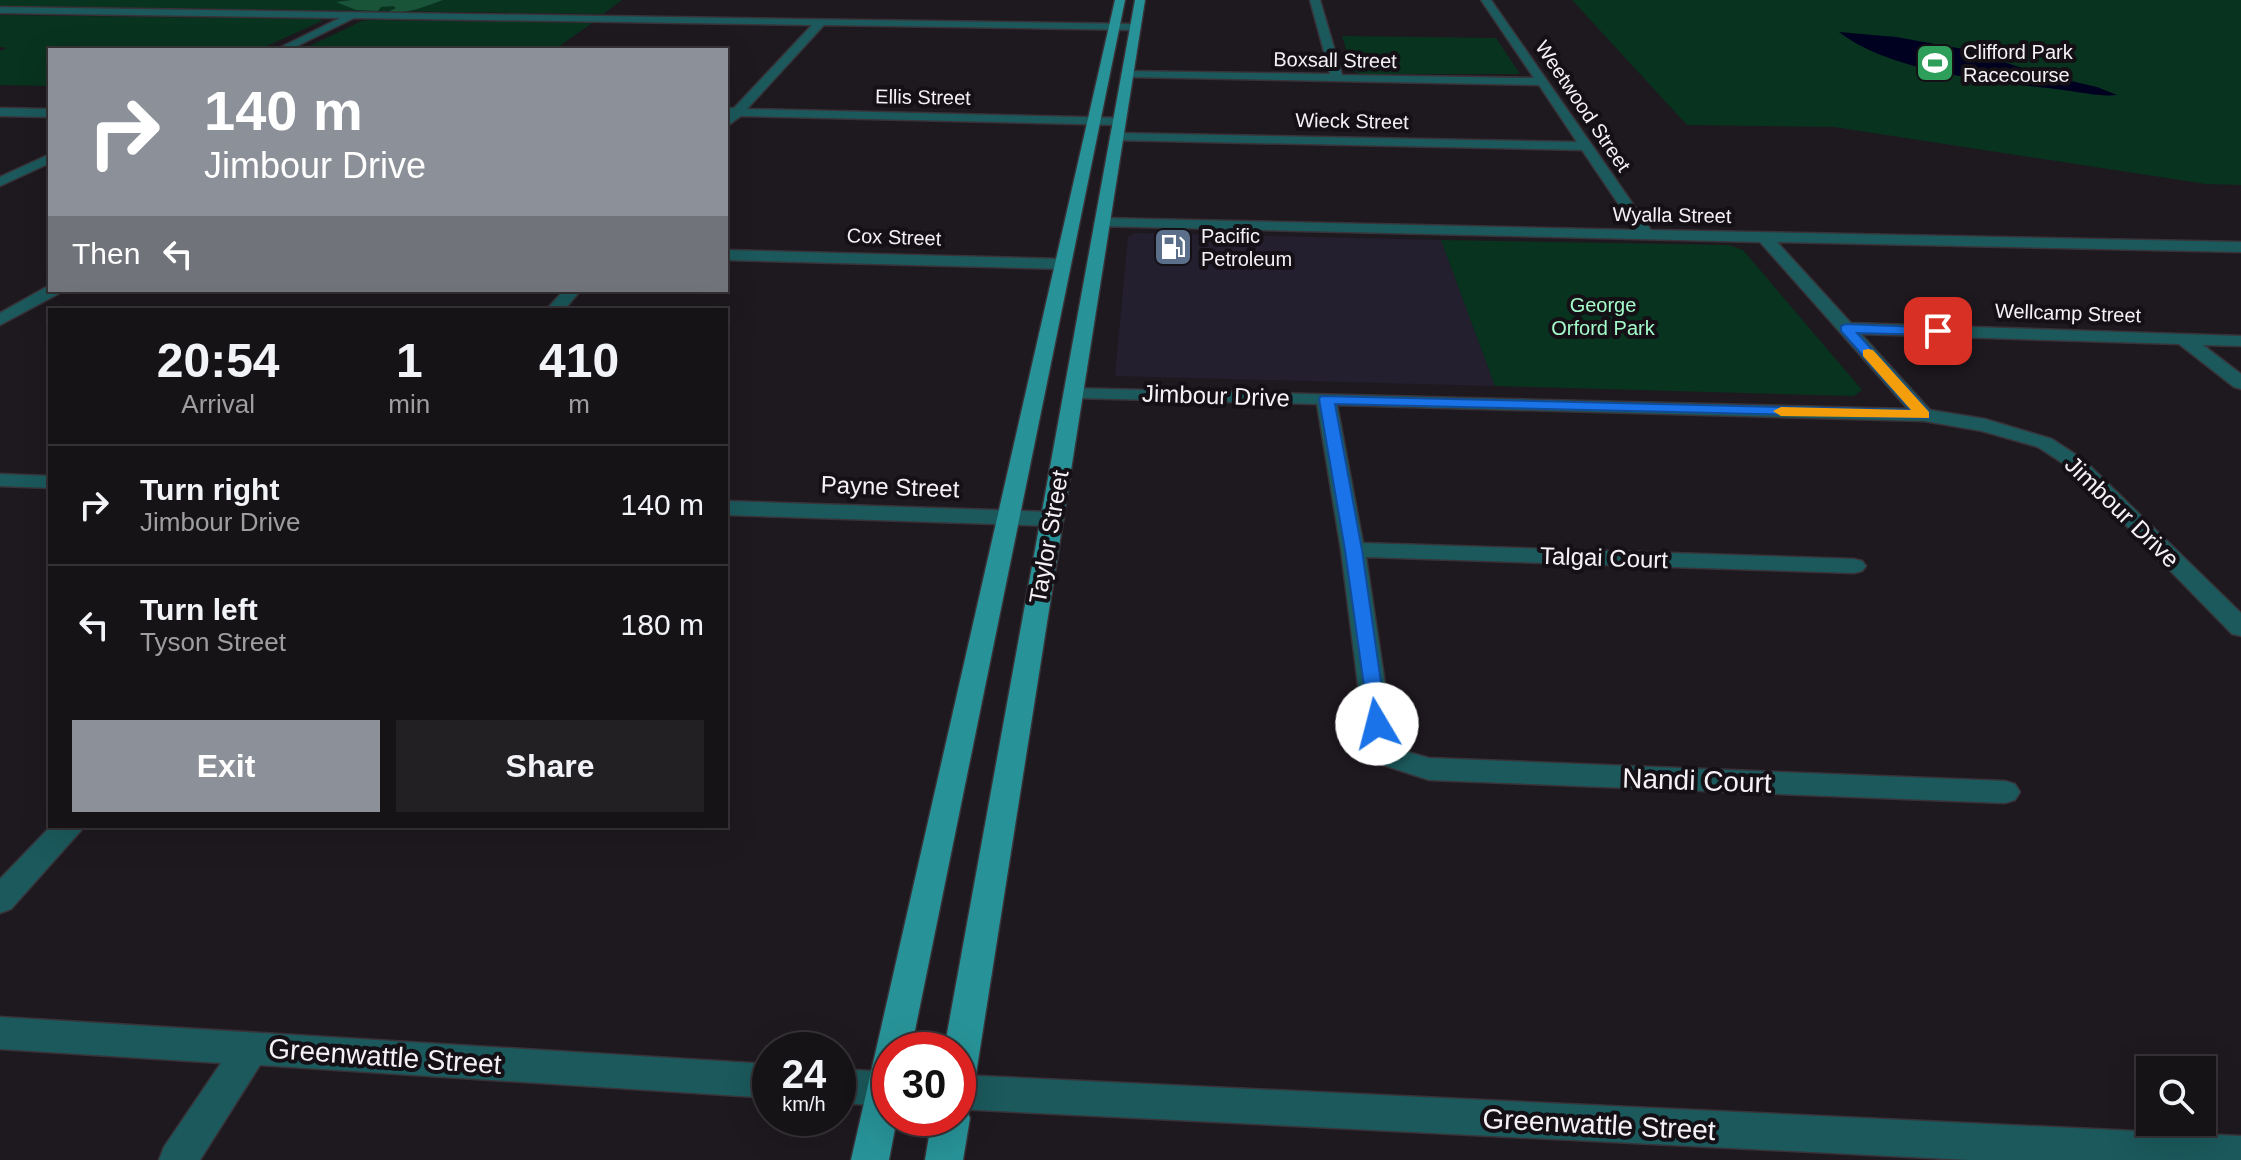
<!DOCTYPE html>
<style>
body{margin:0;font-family:Arial,sans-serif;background:#232024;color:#f1f3f6;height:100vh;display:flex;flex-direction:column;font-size:30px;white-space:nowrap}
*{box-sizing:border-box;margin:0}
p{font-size:26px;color:#9e9ea1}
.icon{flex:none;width:44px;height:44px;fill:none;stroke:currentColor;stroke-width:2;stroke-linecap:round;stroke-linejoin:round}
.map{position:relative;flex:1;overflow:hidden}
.details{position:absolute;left:48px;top:308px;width:680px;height:520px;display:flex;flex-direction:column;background:#161317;border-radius:0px;box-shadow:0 8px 32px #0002,0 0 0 2px #353236}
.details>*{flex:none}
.banner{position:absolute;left:48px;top:48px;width:680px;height:244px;border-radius:0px;box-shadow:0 8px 32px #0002,0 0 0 2px #353236;background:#8c9099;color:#fff;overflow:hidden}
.tools{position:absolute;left:2136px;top:1056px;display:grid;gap:16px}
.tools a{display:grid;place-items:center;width:80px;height:80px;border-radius:0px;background:#161317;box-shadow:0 8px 32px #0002,0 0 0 2px #353236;font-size:40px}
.speed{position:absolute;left:752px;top:1032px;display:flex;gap:16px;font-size:40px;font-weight:700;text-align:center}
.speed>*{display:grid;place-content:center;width:104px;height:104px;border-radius:50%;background:#161317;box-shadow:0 8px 32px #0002,0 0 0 2px #353236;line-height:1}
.speed small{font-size:20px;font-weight:400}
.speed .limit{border:12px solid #d22;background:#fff;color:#111}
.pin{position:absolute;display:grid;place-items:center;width:68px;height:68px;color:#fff;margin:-34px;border-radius:16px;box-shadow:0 4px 12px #0006}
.me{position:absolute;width:88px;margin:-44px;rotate:352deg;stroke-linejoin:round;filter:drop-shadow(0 0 6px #0008)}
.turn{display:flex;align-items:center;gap:28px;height:168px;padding:0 24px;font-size:36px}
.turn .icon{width:104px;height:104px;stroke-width:2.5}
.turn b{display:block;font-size:56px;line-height:68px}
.then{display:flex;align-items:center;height:76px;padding:0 24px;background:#0003;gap:16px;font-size:30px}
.eta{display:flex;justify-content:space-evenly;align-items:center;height:136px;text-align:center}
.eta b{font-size:48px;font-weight:700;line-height:56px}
.primary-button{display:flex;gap:16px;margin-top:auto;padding:16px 24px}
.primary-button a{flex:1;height:92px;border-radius:0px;background:#8c9099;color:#fff;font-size:32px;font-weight:700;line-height:92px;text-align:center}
.primary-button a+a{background:#232024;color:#f1f3f6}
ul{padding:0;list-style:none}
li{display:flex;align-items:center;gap:24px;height:120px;padding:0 24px;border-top:2px solid #353236}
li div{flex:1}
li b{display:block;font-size:30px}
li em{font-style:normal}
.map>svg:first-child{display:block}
.commercial{fill:#231f2f}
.green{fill:#08331f}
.forest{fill:#195438}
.water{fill:#000120}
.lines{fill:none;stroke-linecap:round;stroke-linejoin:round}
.minor-casing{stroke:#383339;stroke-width:3}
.major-casing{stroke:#383339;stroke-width:3}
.minor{fill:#1b595c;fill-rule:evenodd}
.major{fill:#279398;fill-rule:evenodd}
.route{fill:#1a73e8;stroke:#114b97;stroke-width:2}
.slow{fill:#f59e0b}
.labels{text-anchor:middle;stroke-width:8;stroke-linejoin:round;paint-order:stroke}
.far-poi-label{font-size:20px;fill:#f4f1f5;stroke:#141016;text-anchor:start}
.far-street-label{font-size:20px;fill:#f4f1f5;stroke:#141016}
.far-park-label{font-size:20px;fill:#a4faca;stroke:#141016}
.street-label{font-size:24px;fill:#f4f1f5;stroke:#141016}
.near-street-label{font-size:28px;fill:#f4f1f5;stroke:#141016}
</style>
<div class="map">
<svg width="2241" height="1160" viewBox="0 0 2241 1160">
<rect width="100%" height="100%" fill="#1e191f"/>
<polygon class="commercial" points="1136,233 1441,240 1495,386 1115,376 1128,237"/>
<g class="green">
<polygon points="0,0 622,0 603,14 0,6"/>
<polygon points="1572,0 2241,0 2241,185 2206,184 1834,127 1687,125"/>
<polygon points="0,15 320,19 322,21 258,50 50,50 50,86 0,85 0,51 7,48 0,47"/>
<polygon points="372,20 592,23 554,50 301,50 362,21"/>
<polygon points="1342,36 1496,38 1520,74 1361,74 1353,71"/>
<polygon points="1441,240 1729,245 1743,250 1862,390 1854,396 1495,386"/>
</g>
<path class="forest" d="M 351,0 L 443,0 C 424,7 408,14 388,12 L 396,8 L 393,6 L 381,7 L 378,11 L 356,10 L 336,2 Z"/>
<path class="water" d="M 1839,32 L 1896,37 L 1963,49 L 2041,74 L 2097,87 L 2117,95 C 2100,97 2080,92 2063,90 C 1997,82 1891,73 1839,32 Z"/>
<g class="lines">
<defs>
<g id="minor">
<polygon points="1310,0 1320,0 1342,75 1534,78 1481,0 1491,0 1651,230 2241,242 2241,252 1777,242 1851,323 2241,336 2241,346 2203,345 2241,374 2241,389 2234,387 2179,344 1861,334 1930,410 1985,419 2052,439 2084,460 2241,613 2241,636 2232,634 2070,468 2038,447 1982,431 1924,421 1337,405 1363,543 1854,559 1862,561 1866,566 1862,571 1854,573 1366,557 1391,724 1401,750 1429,758 2005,781 2015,784 2020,792 2015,800 2005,803 1429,780 1380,764 1363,724 1341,550 1317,404 1074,398 1064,392 1067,388 1908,409 1760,242 1097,226 1094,223 1102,218 1636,230 1582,150 1112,140 1110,137 1117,133 1577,142 1539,85 1127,77 1121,74 1127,71 1330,74"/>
<polygon points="0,7 1135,24 1140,27 1135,30 824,25 747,109 1123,118 1125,121 1119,125 741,116 730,124 726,123 726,108 734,108 812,25 354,18 289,50 275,50 340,18 0,13"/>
<polygon points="0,108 50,109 50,117 0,116"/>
<polygon points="50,154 50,163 0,186 0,177"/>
<polygon points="726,250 1061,259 1069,264 1061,269 726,260"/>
<polygon points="50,285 50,290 60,290 58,294 0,325 0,313"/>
<polygon points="564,290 581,290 564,310 546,310"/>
<polygon points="0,474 50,476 50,488 0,486"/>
<polygon points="726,501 1053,512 1064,519 1053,526 726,515"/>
<polygon points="51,826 85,826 11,909 0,913 0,879"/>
<polygon points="0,1017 770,1064 770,1098 260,1065 200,1160 159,1160 164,1147 221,1063 0,1049"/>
<polygon points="838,1069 890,1072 890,1106 838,1103"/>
<polygon points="958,1075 2241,1136 2241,1160 1969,1160 958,1109"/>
</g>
<g id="major">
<polygon points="1115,0 1125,0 911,1050 890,1050 890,1118 897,1118 889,1160 851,1160"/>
<polygon points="1135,0 1145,0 976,1074 971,1086 958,1091 958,1050 944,1050"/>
<polygon points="958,1103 964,1105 970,1118 963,1160 925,1160 932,1118 958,1118"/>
</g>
</defs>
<use href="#minor" class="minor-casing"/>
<use href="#major" class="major-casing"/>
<use href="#minor" class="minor"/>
<use href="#major" class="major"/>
</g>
<polygon class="route" points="1846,324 1943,328 1945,331 1938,335 1857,333 1929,412 1929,418 1335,404 1362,550 1387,724 1384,729 1370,729 1345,550 1319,399 1321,396 1911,410 1841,331 1841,326"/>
<polygon class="slow" points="1868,349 1873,350 1929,412 1929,418 1781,416 1773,411 1781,407 1911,410 1863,356 1863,350"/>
<defs>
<symbol id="stadium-square" viewBox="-11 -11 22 22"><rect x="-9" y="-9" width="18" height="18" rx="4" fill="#2e9e5b" stroke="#141016"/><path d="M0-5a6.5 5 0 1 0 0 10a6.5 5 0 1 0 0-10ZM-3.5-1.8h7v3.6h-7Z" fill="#fff"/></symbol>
<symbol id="fuel-square" viewBox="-11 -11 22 22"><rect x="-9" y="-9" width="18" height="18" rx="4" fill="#5c6f8a" stroke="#141016"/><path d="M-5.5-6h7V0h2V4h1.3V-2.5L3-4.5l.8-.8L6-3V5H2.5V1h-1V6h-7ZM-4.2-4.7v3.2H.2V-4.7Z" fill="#fff"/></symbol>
</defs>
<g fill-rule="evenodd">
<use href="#stadium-square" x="1913" y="41" width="44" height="44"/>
<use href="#fuel-square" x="1151" y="225" width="44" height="44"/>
</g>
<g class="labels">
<g class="far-poi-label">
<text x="1963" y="59">Clifford Park<tspan x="1963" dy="23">Racecourse</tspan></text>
<text x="1201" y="243">Pacific<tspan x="1201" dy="23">Petroleum</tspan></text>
</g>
<g class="far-street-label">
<text transform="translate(1335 60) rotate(1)" y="7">Boxsall Street</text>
<text transform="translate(923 97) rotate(1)" y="7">Ellis Street</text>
<text transform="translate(1583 106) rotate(56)" y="7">Weetwood Street</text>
<text transform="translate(1352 121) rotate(1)" y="7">Wieck Street</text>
<text transform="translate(1672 215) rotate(1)" y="7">Wyalla Street</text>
<text transform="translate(894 237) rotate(2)" y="7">Cox Street</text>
<text transform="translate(2068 313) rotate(2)" y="7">Wellcamp Street</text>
</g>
<g class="far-park-label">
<text x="1603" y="312">George<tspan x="1603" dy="23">Orford Park</tspan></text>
</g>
<g class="street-label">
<text transform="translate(1216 396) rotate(2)" y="8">Jimbour Drive</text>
<text transform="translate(890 487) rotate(2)" y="8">Payne Street</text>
<text transform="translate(2122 512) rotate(44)" y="8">Jimbour Drive</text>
<text transform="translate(1049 537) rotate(-80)" y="8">Taylor Street</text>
<text transform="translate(1604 558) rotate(2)" y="8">Talgai Court</text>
</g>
<g class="near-street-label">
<text transform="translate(1697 780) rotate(2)" y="10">Nandi Court</text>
<text transform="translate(385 1056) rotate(4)" y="10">Greenwattle Street</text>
<text transform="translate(1599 1124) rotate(3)" y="10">Greenwattle Street</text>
</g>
</g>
</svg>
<div class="tools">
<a><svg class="icon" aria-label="search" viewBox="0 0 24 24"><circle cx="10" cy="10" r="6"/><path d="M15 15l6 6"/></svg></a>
</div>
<div class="speed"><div>24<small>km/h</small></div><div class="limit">30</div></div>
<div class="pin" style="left:1938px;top:331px;background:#d93025"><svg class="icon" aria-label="arrive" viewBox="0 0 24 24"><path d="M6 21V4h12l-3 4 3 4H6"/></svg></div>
<svg class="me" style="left:1377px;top:724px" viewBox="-20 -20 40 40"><circle r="19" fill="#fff"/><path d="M0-13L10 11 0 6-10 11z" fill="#1a73e8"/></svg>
<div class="banner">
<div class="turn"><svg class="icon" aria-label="right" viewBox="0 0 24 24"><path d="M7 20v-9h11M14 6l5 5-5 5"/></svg><div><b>140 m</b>Jimbour Drive</div></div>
<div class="then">Then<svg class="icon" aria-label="left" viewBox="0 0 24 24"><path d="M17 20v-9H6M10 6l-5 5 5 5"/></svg></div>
</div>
<section class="details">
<div class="eta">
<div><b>20:54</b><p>Arrival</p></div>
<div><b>1</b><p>min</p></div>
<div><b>410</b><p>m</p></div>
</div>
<ul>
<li><svg class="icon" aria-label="right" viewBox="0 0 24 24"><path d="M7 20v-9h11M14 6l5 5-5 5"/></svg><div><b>Turn right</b><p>Jimbour Drive</p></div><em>140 m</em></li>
<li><svg class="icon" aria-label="left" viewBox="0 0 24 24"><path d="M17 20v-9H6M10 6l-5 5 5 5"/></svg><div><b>Turn left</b><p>Tyson Street</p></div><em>180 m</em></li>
</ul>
<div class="primary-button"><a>Exit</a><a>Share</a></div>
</section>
</div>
